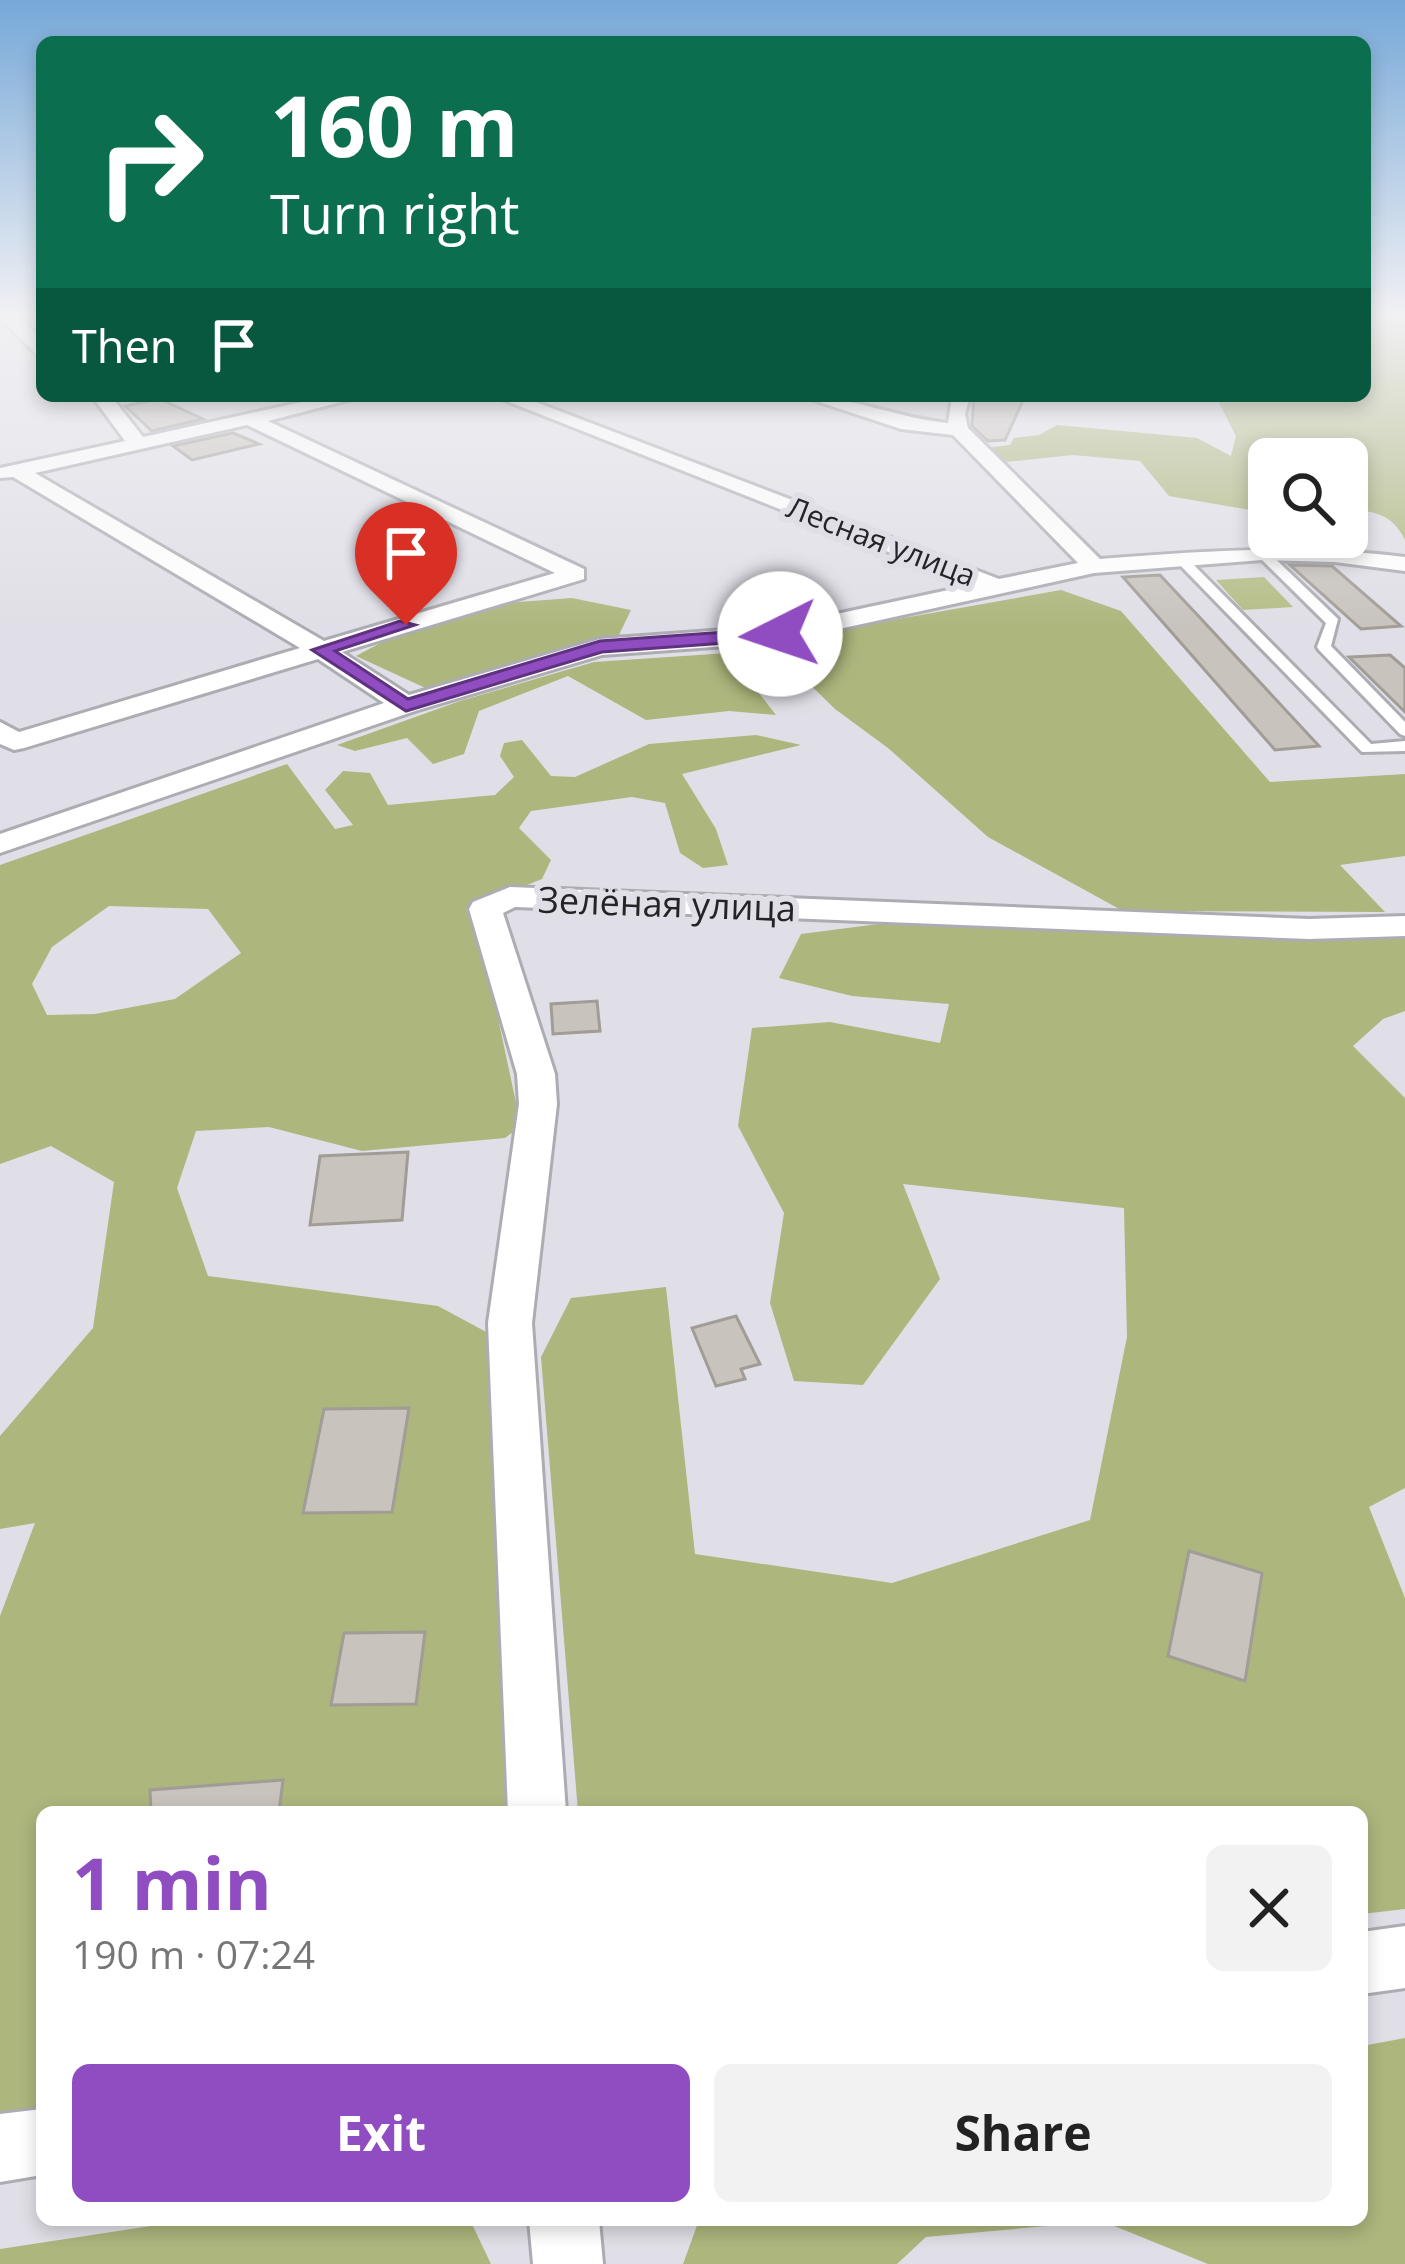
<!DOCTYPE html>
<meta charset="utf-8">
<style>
body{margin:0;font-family:"Open Sans",sans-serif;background:#f2f2f2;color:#222;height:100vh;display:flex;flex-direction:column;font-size:45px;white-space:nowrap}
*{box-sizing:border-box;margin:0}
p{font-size:39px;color:#767676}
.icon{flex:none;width:66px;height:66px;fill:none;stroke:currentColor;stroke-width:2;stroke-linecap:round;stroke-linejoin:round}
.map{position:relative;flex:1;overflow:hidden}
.drawer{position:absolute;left:36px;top:1806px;width:1332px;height:420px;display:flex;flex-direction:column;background:#fff;border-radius:18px;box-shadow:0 6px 18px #0003}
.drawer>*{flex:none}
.top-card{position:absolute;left:36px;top:36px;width:1335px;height:366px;border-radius:18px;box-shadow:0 6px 18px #0003;background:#0b6e4f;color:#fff;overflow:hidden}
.fabs{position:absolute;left:1248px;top:438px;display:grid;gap:24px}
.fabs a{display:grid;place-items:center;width:120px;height:120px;border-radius:18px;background:#fff;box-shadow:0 6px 18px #0003;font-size:60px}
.pin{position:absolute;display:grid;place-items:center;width:102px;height:102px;color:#fff;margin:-123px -51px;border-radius:50% 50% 50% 0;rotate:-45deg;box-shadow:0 0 12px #0007}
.pin .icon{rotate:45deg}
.me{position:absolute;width:132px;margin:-66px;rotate:266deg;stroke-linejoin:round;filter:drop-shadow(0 0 9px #0008)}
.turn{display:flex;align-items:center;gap:42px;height:252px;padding:0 36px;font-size:54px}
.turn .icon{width:156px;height:156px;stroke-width:2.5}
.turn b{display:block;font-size:84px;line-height:102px}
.then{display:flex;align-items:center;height:114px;padding:0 36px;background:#0003;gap:24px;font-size:45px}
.round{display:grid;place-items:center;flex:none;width:126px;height:126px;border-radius:18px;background:#f2f2f2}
.headline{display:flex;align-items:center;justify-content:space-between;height:204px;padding:0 36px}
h1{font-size:72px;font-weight:700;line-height:90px;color:#904dc2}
.button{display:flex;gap:24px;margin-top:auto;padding:24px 36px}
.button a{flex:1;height:138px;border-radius:18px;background:#904dc2;color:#fff;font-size:48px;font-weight:700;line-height:138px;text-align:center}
.button a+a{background:#f2f2f2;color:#222}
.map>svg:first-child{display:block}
.green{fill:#b4bd85}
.forest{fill:#adb67d;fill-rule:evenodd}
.building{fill:#c8c3bd;stroke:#a19c96;stroke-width:3}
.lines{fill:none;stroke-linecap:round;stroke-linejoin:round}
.lane-casing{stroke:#acacb3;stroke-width:6}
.street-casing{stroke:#acacb3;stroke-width:6}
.lane{fill:#fff;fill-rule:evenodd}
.street{fill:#fff;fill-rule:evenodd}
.route{fill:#904dc2;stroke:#5e327e;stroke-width:3}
.labels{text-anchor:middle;stroke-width:12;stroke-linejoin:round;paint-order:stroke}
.far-street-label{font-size:30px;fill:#242427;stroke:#e0dfe7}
.street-label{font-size:36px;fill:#242427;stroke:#e0dfe7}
</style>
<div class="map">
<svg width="1405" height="2264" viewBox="0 0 1405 2264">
<rect width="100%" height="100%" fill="#e0dfe7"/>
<polygon class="green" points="1264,577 1293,607 1243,610 1216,580"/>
<g class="forest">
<path d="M 1365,312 L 1405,312 L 1405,540 C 1393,515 1375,510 1347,510 L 1347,459 L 1269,459 L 1269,511 L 1256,511 L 1169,496 L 1140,461 L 1073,455 L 996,463 L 985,448 L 1010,445 L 1014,438 L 1039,435 L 1057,425 L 1197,438 L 1231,456 L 1236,436 L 1218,401 L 1196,396 L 1365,396 Z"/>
<polygon points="1061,590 1121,611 1270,782 1405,774 1405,856 1340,865 1385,912 1123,911 988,837 888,748 835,709 780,655 802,636"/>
<polygon points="572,598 631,610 618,637 567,647 432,691 356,656 386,640 489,604"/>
<polygon points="728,653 776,715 729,711 646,720 568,676 479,711 464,754 433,764 407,738 355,751 337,745 460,701 594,662"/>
<path d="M 756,735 L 801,745 L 682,774 L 716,829 L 728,865 L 703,868 L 680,853 L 665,803 L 632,797 L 531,811 L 519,828 L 551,860 L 542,879 L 474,906 L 521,1126 L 505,1138 L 362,1151 L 269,1127 L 196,1131 L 177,1188 L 208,1276 L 438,1306 L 490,1334 L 512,1812 L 42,1812 L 42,2112 L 0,2117 L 0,1616 L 35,1523 L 0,1529 L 0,1436 L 93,1328 L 114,1182 L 51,1146 L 0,1164 L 0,865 L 287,764 L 335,829 L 353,825 L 325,790 L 343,771 L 370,773 L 388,805 L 495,795 L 514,777 L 500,756 L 504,743 L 522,740 L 551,776 L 575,777 L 649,744 ZM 109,906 L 208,909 L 241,953 L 175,999 L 95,1014 L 47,1015 L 32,984 L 52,947 Z"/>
<polygon points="894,922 1405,934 1405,1011 1383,1019 1353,1046 1405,1098 1405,1488 1369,1507 1405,1598 1405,1909 1362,1914 1362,1812 578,1812 541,1357 571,1298 666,1287 695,1554 892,1583 1090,1520 1127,1337 1124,1208 903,1184 940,1279 863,1385 794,1381 770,1303 784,1213 738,1126 752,1028 830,1022 940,1043 949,1004 852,996 779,978 801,934"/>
<polygon points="1405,2038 1405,2264 1208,2264 1102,2221 926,2237 897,2264 683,2264 699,2220 1362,2220 1362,2046"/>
<polygon points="190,2220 470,2220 491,2264 0,2264 0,2249"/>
</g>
<g class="building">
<polygon points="974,396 1025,396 1005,440 988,441 972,426"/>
<polygon points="160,399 203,419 152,431 125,406"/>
<polygon points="233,433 259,444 192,460 173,446"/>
<polygon points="1290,565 1332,566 1401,626 1361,629"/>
<polygon points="1160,575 1204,622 1319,746 1275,750 1123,577"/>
<polygon points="1390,655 1405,668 1405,712 1349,657"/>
<polygon points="597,1001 600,1031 553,1034 551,1004"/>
<polygon points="408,1152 402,1220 310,1225 320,1156"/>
<polygon points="736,1316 760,1364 741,1369 745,1379 716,1386 692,1328"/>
<polygon points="409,1408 392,1512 303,1513 324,1409"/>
<polygon points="1189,1551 1262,1573 1245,1681 1168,1656"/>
<polygon points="425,1632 416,1704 331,1705 344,1633"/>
<polygon points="283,1780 279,1812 151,1812 150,1790"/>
</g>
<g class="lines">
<defs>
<g id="lane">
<polygon points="1258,550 1266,550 1338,619 1331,646 1405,722 1405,736 1400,734 1319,650 1317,647 1326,623 1258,556"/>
<polygon points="1176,555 1184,555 1371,744 1405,741 1405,751 1362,752 1176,561"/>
</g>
<g id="street">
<path d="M 0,312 C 26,312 42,337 42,360 L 0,318 Z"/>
<path d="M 92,396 L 111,396 L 143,437 L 329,396 L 364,396 L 268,421 L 584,569 L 584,579 L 342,652 L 409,695 L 600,639 L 780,626 L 972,585 L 494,396 L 520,396 L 999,579 L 1078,563 L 953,435 L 901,429 L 801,396 C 851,396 897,418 948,423 L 952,396 L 970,396 L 965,414 L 968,428 L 1100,559 C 1203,551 1302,544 1405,557 L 1405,571 L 1335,562 L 1262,560 L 1094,573 L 780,642 L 602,655 L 415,711 L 0,853 L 0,834 L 384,703 L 318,659 L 24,748 L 14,750 L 0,744 L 0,722 L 19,732 L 300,648 L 13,477 L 0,478 L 0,468 L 125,441 ZM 247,425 L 555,573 L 324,641 L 35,473 Z"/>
<polygon points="510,887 1309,919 1405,916 1405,936 1309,939 515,907 503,913 555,1074 557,1104 532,1323 566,1812 508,1812 488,1323 519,1104 517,1074 469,909 473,902"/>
<polygon points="1405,1926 1405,1988 1362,1994 1362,1932"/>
<polygon points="42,2109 42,2175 0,2182 0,2114"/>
<polygon points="529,2220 599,2220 603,2264 533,2264"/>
</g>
</defs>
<use href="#lane" class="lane-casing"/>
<use href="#street" class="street-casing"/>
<use href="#lane" class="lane"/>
<use href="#street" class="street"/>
</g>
<linearGradient id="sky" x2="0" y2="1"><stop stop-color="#76a8d8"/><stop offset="0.5" stop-color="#f1f1f4"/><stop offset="1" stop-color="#f1f1f4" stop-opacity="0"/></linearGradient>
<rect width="1405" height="629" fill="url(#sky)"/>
<polygon class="route" points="400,621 415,625 335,651 408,699 600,641 780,628 789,634 780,639 602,652 406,711 312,650"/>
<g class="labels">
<g class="far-street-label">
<text transform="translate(881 542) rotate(21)" y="10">Лесная улица</text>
</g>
<g class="street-label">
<text transform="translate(667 904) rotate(2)" y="13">Зелёная улица</text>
</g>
</g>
</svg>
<div class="fabs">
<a><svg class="icon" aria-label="search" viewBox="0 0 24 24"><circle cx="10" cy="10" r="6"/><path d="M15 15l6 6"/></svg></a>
</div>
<div class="pin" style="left:406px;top:625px;background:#d93025"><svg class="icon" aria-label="arrive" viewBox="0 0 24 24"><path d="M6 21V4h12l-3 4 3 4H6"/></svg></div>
<svg class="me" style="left:780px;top:634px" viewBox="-20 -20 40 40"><circle r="19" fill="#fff"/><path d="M0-13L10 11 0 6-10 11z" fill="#904dc2"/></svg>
<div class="top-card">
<div class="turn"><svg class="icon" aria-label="right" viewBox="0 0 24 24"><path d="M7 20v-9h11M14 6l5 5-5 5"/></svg><div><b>160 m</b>Turn right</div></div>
<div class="then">Then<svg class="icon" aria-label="arrive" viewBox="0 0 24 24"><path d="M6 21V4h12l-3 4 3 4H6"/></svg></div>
</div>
<section class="drawer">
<div class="headline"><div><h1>1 min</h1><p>190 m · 07:24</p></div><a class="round"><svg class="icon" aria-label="close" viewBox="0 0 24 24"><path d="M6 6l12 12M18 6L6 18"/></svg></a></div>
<div class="button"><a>Exit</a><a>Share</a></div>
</section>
</div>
